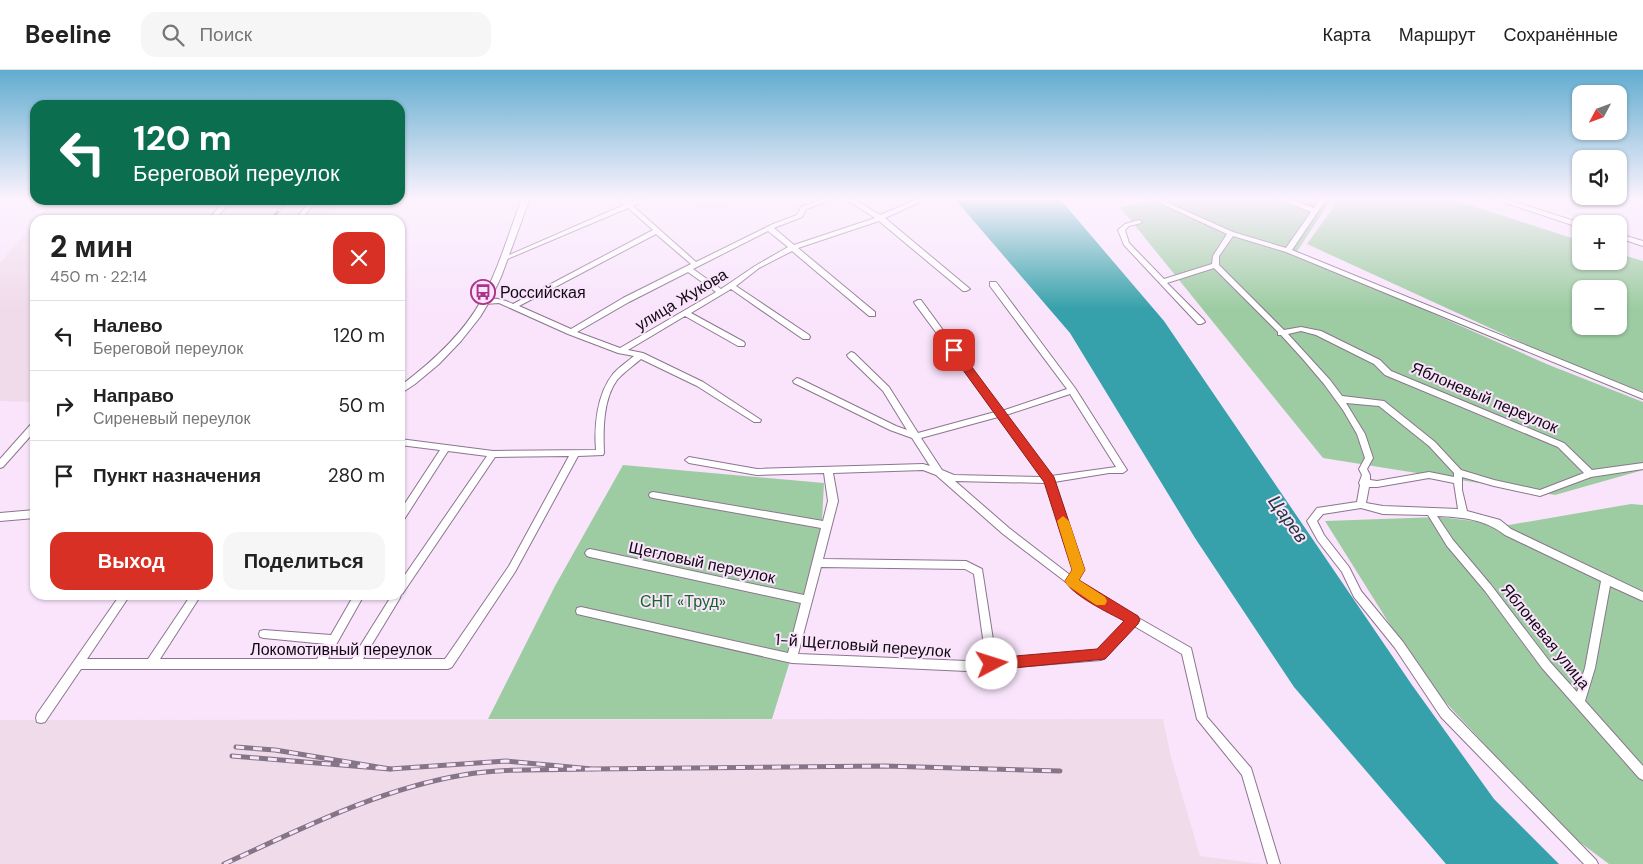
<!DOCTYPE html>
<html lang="ru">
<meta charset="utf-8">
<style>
body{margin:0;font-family:"DM Sans",sans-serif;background:#f6f6f6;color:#222;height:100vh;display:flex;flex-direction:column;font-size:19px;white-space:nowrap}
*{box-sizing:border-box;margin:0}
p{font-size:16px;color:#767676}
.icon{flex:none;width:28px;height:28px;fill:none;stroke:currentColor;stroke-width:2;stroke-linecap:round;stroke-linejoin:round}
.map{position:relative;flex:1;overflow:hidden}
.panel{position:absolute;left:30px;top:145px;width:375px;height:385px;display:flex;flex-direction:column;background:#fff;border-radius:15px;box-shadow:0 1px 4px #0004}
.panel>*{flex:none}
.guide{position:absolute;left:30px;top:30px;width:375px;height:105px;border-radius:15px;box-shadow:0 1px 4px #0004;background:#0b6e4f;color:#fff;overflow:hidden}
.needle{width:32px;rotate:229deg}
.controls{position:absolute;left:1572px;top:15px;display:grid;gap:10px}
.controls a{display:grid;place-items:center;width:55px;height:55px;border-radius:10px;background:#fff;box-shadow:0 1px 4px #0004;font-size:25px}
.pin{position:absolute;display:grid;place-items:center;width:42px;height:42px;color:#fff;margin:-21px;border-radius:10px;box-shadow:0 2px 8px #0006}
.me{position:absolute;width:55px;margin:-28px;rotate:85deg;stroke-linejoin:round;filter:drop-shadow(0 0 4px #0008)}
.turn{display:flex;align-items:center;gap:18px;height:105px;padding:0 20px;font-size:22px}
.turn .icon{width:65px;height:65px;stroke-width:2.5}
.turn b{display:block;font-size:35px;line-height:42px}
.round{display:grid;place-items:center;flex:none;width:52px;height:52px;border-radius:15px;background:#f6f6f6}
.summary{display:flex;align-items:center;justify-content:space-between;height:85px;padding:0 20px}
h1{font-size:30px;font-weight:800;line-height:38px}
.action{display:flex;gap:10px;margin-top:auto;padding:10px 20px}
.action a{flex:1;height:58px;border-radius:15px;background:#d93025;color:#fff;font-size:20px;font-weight:800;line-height:58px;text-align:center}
.action a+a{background:#f6f6f6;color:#222}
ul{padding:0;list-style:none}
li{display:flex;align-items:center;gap:15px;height:70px;padding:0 20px;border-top:1px solid #e0e0e0}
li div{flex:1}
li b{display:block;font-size:19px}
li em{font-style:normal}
header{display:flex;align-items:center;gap:30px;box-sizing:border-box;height:70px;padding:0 25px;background:#fff;border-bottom:1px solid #e0e0e0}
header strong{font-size:24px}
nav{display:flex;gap:28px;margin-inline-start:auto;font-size:18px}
.search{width:350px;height:45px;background:#f6f6f6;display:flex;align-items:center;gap:12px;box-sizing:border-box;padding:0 18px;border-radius:15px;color:#767676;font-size:19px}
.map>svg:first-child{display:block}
.industrial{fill:#f0dbea}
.green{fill:#9dcca2;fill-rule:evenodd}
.water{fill:#36a1aa}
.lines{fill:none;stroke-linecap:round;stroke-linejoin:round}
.minor-casing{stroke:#8c758f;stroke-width:2}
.tertiary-casing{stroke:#8c758f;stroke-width:2}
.minor{fill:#fff;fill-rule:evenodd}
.tertiary{fill:#fff;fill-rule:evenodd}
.rail-far1-casing{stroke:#847686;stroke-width:3}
.rail-casing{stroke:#847686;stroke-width:5}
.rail-far1{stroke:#f9e4fc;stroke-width:2;stroke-dasharray:6;stroke-linecap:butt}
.rail{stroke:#f9e4fc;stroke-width:3;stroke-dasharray:9;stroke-linecap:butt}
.route{fill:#d93025;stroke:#8d1f18}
.slow{fill:#f59e0b}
.labels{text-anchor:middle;stroke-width:4;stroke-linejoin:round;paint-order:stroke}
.poi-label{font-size:16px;fill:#110912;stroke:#f9e4fc;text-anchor:start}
.street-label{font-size:16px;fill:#110912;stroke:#f9e4fc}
.park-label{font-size:16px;fill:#156529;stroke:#f9e4fc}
.water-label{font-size:18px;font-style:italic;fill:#203739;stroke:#f9e4fc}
</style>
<header>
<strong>Beeline</strong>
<div class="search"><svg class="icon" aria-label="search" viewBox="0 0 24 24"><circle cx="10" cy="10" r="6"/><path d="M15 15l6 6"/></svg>Поиск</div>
<nav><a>Карта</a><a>Маршрут</a><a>Сохранённые</a></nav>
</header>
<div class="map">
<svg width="1643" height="794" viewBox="0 0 1643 794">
<rect width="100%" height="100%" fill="#f9e4fc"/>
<g class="industrial">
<polygon points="681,128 751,128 720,141 692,136"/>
<polygon points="53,130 344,130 329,150 36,150"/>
<polygon points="35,152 35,332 0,331 0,193"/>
<polygon points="1163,649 1171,687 1200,786 1262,794 0,794 0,650"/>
</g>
<g class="green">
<polygon points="1173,128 1332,128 1296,183 1549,295 1643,332 1643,400 1555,425 1323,388 1120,137"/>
<path d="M 1340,128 L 1448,128 L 1581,171 L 1581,191 L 1619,191 L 1619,184 L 1643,191 L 1643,322 L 1553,287 L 1307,174 ZM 1581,219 L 1619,219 L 1619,256 L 1581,256 Z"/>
<polygon points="623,395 824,413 822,451 824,457 790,591 772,649 488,649 555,516"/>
<polygon points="1631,434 1643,435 1643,794 1609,794 1566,762 1424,609 1325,451 1439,447 1509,455"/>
</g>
<polygon class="water" points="954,128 1059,128 1164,251 1412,615 1494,729 1559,794 1446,794 1294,617 1195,468 1070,263"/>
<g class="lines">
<defs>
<g id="minor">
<path d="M 617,128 L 624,128 L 629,133 L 641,128 L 649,128 L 633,136 L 696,192 L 773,154 L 797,145 L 801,137 L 827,128 L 836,128 L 806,139 L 802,147 L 774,158 L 794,175 L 875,148 L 845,128 L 852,128 L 880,145 L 918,129 L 922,129 L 922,131 L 885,148 L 970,219 L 966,221 L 963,221 L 879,151 L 798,178 L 875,242 L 875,246 L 869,246 L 792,181 L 759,198 L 736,216 L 809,265 L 810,267 L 809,269 L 803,269 L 731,219 L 691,243 L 744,272 L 745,274 L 744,276 L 738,276 L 685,246 L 628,280 L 643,283 L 703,312 L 761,350 L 760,352 L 754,352 L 697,316 L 641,289 C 633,296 624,302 617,310 C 603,329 603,360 604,383 L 603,385 L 578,386 L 515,502 L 452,597 L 448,599 L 81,599 L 45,652 L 41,653 L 37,652 L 36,648 L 37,644 L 120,525 L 130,525 L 87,589 L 148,589 L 191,525 L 201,525 L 160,589 L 317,589 L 326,574 L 264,568 L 260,567 L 259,564 L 260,561 L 264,560 L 331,565 L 354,525 L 364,525 L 328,589 L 352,589 L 392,525 L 400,525 L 400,512 L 487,386 L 448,381 L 403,451 L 400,452 L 400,441 L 440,380 L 400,375 L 400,369 L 493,381 L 596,380 C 594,356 597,324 613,304 C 619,297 627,292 634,286 L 618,283 L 568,264 L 499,233 L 484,234 L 480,232 C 490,226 503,229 513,234 L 653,160 L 628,138 L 505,190 L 503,191 L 500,189 L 624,135 ZM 768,161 L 788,177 L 755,196 L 721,219 L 693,199 ZM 656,164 L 691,194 L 623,228 L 571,259 L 519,236 ZM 688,202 L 716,222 L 620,278 L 577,262 L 629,232 ZM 569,386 L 509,496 L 445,589 L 363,589 L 400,528 L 401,524 L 403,523 L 495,387 Z"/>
<path d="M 1149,128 L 1157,128 L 1233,162 L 1286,178 L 1311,142 L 1278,129 L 1277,128 L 1286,128 L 1314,138 L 1321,128 L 1327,128 L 1292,180 L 1643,323 L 1643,329 L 1286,182 L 1233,166 L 1219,186 L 1219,195 L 1284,260 L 1301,257 L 1321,261 L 1380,290 L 1391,301 L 1564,373 L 1592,400 L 1643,393 L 1643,399 L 1591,407 L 1540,426 L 1494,416 L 1462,407 L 1462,420 L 1467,441 L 1500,450 L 1511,459 L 1643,522 L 1643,531 L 1610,516 L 1595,598 L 1585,631 L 1643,696 L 1643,710 L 1639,708 L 1542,598 L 1485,521 L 1447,476 L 1428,445 L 1383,444 L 1361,438 L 1323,444 L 1317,451 L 1324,465 L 1349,497 L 1361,521 L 1403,572 L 1449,639 L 1596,790 L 1598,794 L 1584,794 L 1441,647 L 1395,578 L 1354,527 L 1342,502 L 1318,471 L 1307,451 L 1317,438 L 1357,432 L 1360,415 L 1359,413 L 1362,405 L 1359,399 L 1365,388 L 1357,364 L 1343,340 L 1324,314 L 1302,288 L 1281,265 L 1278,265 L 1278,262 L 1214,198 L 1167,213 L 1204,250 L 1205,252 L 1201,254 L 1198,254 L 1124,175 L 1118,160 L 1125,154 L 1139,150 L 1142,152 L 1141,153 L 1129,156 L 1125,160 L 1129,173 L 1164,209 L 1212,194 L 1213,186 L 1227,164 ZM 1301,261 L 1316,265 L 1374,294 L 1385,305 L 1558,377 L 1584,403 L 1540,420 L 1494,410 L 1461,400 L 1435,372 L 1384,331 L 1342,326 L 1330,310 L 1288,264 ZM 1346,333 L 1379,336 L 1429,376 L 1454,403 L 1454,407 L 1429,402 L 1377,411 L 1370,410 L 1370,405 L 1367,399 L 1373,388 L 1365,364 ZM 1429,408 L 1454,413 L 1458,439 L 1383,436 L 1366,433 L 1369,417 L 1377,417 ZM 1437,446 C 1462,447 1485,449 1505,465 L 1601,511 L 1585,598 L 1577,622 L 1550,592 L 1491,515 L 1453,470 Z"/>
<polygon points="225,130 231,130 215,150 208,150"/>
<polygon points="311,130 317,130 301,150 295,150"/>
<path d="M 990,212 L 996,212 L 1075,318 L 1127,400 L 1123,403 L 1109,403 L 1054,412 L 1083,500 L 1078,510 L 1093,522 L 1191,578 L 1207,647 L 1251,698 L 1280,794 L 1268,794 L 1242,705 L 1197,649 L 1182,584 L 1134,556 L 1105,588 L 1101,590 L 967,601 L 792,593 L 577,544 L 576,541 L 577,538 L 581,537 L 788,583 L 801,533 L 590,487 L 587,486 L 585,483 L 587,480 L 590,479 L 804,525 L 821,458 L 653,428 L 650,427 L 649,425 L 650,423 L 653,422 L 823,451 L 828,431 L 824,403 L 757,405 L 689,393 L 685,390 L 689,387 L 757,399 L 923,394 L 930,396 L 912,368 L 890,360 L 794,313 L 793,311 L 797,308 L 800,309 L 896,356 L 907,360 L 883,321 L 848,287 L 847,285 L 851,282 L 854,283 L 889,317 L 918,363 L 995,342 L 915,234 L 914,232 L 918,230 L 921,230 L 1002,341 L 1067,319 L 990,216 ZM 1070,324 L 1116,397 L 1051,406 L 1006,345 ZM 998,347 L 1042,407 L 954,405 L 942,400 L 921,368 ZM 923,400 L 936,405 L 1003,464 L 1087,528 L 1126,551 L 1098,581 L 996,589 L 982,499 L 966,491 L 823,489 L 838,431 L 833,403 ZM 955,411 L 1046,413 L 1073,500 L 1070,505 L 1009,458 ZM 821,497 L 965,499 L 974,504 L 986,590 L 967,591 L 798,584 Z"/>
<polygon points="35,352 35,361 3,397 0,398 0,389 32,353"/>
</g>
<g id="tertiary">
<path d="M 522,128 L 530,128 L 501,207 L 489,232 L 480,247 L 461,271 L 439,294 L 415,314 L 400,324 L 400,316 C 431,293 462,265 481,231 C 499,199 509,162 522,128 Z"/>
<polygon points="1491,128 1502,128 1584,154 1581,154 1581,157 1578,157"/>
<polygon points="1619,164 1643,171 1643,176 1619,168"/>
<polygon points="35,440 35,448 0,451 0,443"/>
</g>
</defs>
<use href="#minor" class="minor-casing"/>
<use href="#tertiary" class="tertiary-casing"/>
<use href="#minor" class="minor"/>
<use href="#tertiary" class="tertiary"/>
<defs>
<polyline id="rail-far1" points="271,150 287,130"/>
<g id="rail">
<polyline points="232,686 390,699 275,680 236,677"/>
<polyline points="592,699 884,696 1060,701"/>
<path d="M 224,794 C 301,759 379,719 463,705 C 505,698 549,700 592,699 L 506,691 L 390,699"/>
</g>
</defs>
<use href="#rail-far1" class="rail-far1-casing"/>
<use href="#rail" class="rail-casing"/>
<use href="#rail-far1" class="rail-far1"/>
<use href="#rail" class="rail"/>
</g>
<linearGradient id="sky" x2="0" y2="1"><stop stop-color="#61accf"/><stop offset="0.54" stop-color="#fcf3fe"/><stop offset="1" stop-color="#fcf3fe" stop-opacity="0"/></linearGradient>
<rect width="1643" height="239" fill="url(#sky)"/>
<path class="route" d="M 954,276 L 957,277 L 1054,407 L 1085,500 L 1079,510 L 1138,546 L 1140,550 L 1138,554 L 1105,589 L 992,600 L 987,598 L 985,594 L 987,590 L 992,588 L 1097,579 L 1124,551 C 1109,543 1073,526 1065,511 L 1072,500 L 1044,412 L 950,282 L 950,277 Z"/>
<polygon class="slow" points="1063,446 1069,451 1085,500 1079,510 1105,527 1107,531 1105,535 1096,535 1067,515 1065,511 1072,500 1057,451"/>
<defs>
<symbol id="bus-ring" viewBox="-11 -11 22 22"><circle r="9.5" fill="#f9e4fc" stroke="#ad3387" stroke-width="1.5"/><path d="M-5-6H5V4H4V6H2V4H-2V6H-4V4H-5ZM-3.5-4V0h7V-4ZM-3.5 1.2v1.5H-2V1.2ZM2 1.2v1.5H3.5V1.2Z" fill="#ad3387"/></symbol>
</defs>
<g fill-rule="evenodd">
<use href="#bus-ring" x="469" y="208" width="28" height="28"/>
</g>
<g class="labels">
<g class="poi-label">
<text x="500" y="228">Российская</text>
</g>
<g class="street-label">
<text transform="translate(681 229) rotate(-31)" y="6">улица Жукова</text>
<text transform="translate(1485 327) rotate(23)" y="6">Яблоневый переулок</text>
<text transform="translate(702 492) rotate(12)" y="6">Щегловый переулок</text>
<text transform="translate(1546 566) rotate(51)" y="6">Яблоневая улица</text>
<text transform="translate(863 575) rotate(4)" y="6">1-й Щегловый переулок</text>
<text x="341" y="585">Локомотивный переулок</text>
</g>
<g class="park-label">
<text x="683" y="537">СНТ «Труд»</text>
</g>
<g class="water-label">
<text transform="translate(1288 449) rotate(54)" y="6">Царев</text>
</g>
</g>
</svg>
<div class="controls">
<a><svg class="needle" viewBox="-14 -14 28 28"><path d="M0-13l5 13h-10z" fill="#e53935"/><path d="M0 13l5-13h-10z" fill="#767676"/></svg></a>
<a><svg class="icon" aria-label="sound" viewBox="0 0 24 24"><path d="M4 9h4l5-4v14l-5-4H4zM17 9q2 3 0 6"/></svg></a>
<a>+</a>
<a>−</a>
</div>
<div class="pin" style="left:954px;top:280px;background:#d93025"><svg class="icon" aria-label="arrive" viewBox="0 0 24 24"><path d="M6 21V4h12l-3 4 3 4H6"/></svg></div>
<svg class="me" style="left:992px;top:594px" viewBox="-20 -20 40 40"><circle r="19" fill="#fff"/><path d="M0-13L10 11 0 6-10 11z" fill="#d93025"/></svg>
<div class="guide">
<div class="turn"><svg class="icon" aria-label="left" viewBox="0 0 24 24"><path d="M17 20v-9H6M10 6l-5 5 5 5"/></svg><div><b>120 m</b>Береговой переулок</div></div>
</div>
<section class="panel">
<div class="summary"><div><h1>2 мин</h1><p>450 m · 22:14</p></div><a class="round" style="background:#d93025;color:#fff"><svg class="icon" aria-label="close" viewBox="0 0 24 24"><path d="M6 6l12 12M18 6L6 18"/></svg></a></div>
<ul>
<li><svg class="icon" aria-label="left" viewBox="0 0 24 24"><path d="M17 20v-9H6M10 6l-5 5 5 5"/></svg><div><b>Налево</b><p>Береговой переулок</p></div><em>120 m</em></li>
<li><svg class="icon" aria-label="right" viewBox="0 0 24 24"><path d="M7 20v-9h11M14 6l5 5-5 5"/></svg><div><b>Направо</b><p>Сиреневый переулок</p></div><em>50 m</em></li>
<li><svg class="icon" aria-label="arrive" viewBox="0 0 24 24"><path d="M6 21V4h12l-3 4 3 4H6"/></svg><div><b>Пункт назначения</b></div><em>280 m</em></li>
</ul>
<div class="action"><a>Выход</a><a>Поделиться</a></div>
</section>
</div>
